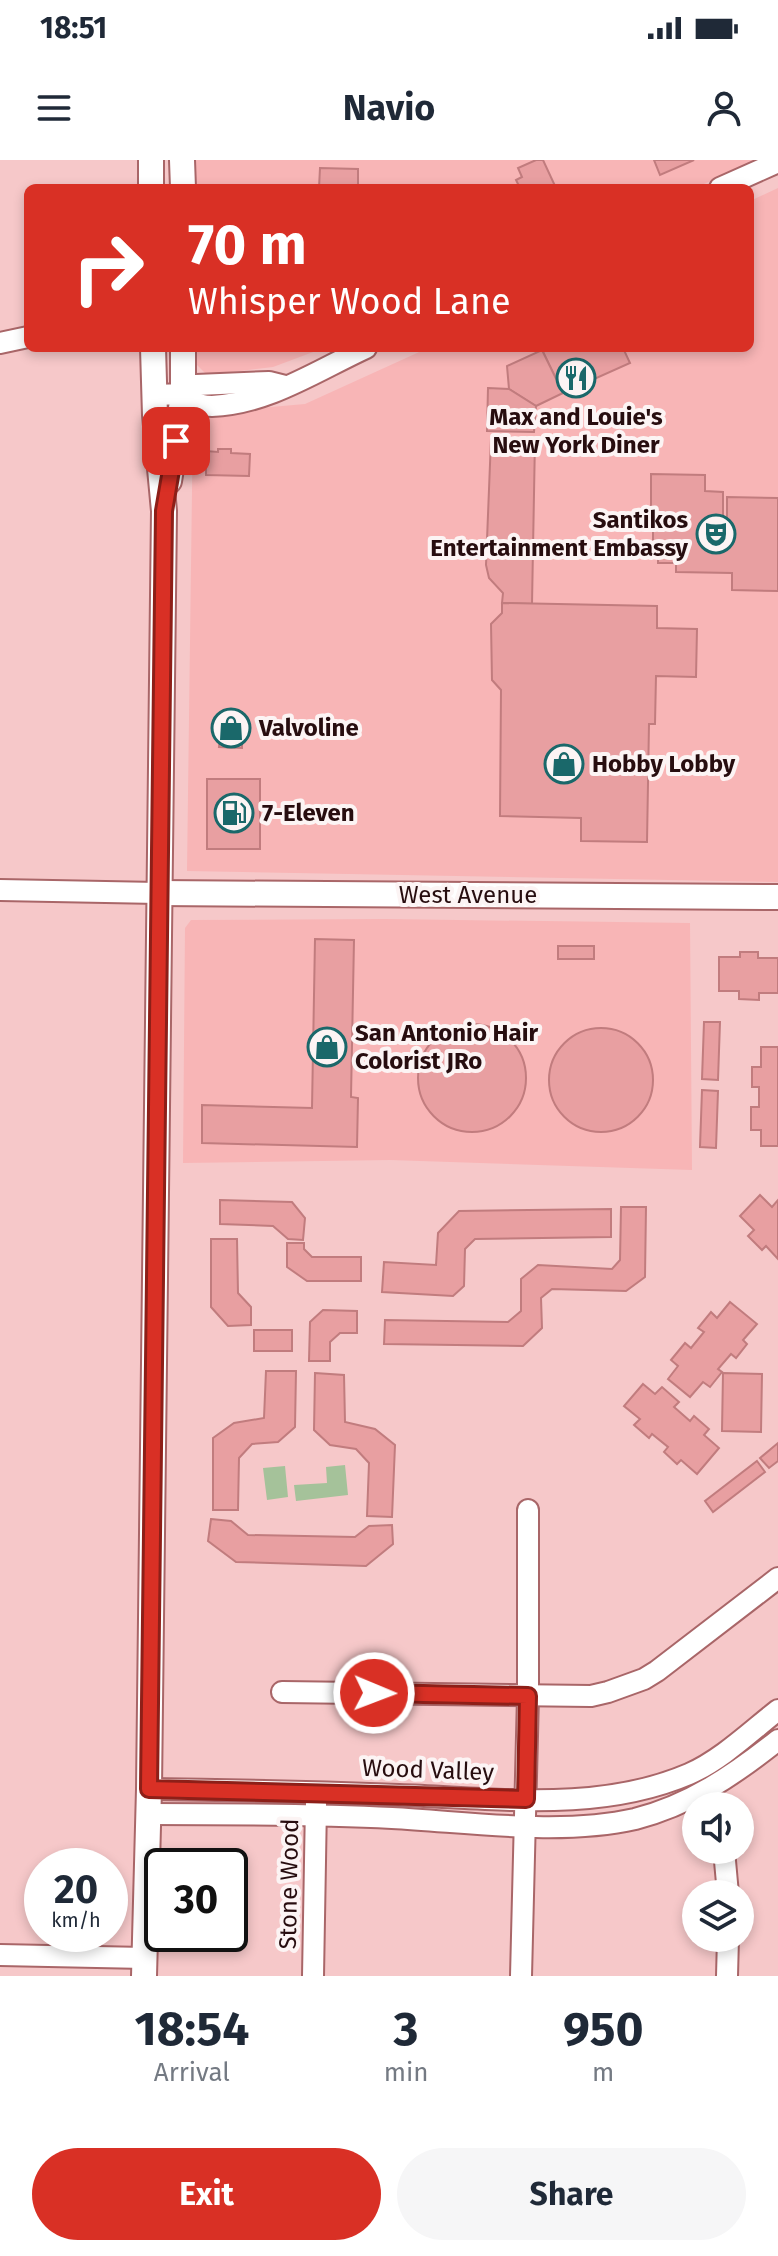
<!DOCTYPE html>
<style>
body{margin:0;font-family:"Fira Sans",sans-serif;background:#f6f6f7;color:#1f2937;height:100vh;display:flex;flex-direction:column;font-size:30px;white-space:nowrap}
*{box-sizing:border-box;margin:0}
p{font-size:26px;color:#747a83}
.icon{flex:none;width:44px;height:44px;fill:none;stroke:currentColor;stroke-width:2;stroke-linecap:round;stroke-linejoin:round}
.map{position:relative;height:1816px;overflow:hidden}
.details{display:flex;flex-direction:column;background:#fff;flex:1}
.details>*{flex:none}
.guide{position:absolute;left:24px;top:24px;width:730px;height:168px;border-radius:12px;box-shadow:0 4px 12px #0003;background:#d93025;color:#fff;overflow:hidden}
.fabs{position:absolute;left:682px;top:1632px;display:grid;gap:16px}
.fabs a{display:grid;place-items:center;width:72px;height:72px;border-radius:50%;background:#fff;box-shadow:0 4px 12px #0003;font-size:40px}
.speed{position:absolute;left:24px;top:1688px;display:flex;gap:16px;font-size:40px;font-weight:700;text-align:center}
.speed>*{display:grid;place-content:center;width:104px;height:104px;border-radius:50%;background:#fff;box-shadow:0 4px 12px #0003;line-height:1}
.speed small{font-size:20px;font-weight:400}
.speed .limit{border:4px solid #111;border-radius:12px;background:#fff;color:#111}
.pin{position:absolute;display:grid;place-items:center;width:68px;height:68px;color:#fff;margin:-34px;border-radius:16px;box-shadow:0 4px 12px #0006}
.me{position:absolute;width:88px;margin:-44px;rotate:91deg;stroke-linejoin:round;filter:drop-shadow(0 0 6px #0008)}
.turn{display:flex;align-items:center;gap:28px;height:168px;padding:0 32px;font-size:36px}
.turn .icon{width:104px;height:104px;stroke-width:2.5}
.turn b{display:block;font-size:56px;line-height:68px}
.eta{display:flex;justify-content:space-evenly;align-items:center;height:136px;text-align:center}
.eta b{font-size:48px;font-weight:700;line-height:56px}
.cta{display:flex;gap:16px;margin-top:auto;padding:16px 32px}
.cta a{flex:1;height:92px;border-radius:48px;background:#d93025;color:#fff;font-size:32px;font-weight:700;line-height:92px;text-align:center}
.cta a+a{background:#f6f6f7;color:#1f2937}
.status{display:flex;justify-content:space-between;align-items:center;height:56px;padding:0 40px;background:#fff;direction:ltr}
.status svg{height:22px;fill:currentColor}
header{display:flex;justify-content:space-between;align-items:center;height:104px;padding:0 32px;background:#fff;font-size:36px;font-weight:700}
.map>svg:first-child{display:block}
.built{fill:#f8b5b6}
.green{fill:#a5c29a}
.building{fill:#e89fa1;stroke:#c17c7e;stroke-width:2}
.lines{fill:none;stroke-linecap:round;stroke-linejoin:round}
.minor-casing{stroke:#a96668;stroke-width:24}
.major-casing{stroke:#a96668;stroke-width:28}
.minor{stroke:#fff;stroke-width:20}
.major{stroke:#fff;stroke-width:24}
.route-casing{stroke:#8d1f18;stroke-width:20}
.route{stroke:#d93025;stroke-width:14}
.labels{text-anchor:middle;stroke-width:8;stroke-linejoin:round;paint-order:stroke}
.poi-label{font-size:24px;font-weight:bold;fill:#270d0f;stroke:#fcf4f4;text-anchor:start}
.street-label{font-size:24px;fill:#270d0f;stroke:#fcf4f4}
</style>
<div class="status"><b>18:51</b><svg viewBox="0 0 49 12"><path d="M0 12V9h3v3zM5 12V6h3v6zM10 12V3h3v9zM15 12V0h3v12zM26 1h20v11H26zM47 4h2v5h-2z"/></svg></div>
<header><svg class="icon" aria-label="menu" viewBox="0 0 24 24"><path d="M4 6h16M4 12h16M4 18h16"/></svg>Navio<svg class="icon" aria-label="person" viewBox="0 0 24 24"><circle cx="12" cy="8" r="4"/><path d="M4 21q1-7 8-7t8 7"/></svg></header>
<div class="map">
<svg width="778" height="1816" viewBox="0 0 778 1816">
<rect width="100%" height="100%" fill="#f6c8c9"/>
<g class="built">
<polygon points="196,0 757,0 695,28 196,28"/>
<polygon points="778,28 778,722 187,711 193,254 305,244 428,188 750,188 750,41"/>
<polygon points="196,188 324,188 273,207 207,215 196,204"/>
<polygon points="386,759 690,763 692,1010 390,1000 183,1003 185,768 191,760"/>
</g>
<g class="green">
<polygon points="345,1305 348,1335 296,1341 294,1325 327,1323 326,1307"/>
<polygon points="285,1306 288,1337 267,1340 263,1308"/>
</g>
<g class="building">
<polygon points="536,0 543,0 556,28 520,28 516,20 522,17 518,8"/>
<polygon points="654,0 694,0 660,15"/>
<polygon points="320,8 358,9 358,28 319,28"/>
<polygon points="546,188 623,188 630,203 563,233 542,190"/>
<polygon points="542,190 563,233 536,246 509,229 507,206"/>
<polygon points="488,228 509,229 536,246 534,272 487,271"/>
<polygon points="491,279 535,279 532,444 502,443 503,433 489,418 486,405"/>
<polygon points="218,289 231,289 231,293 250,294 249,316 206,315 206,291 218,292"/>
<polygon points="651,314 705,315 705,331 723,332 723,359 727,359 727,337 778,338 778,431 732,430 732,413 676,412 676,403 658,403 658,385 653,385 653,363 651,363"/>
<polygon points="502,443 657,446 657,468 697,469 696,517 656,516 655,564 649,564 647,682 581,681 581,658 500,656 501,530 492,520 491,464 502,453"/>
<polygon points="242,552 240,583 242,583 242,588 219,587 222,553"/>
<rect x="207" y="619" width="53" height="70"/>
<polygon points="315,779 354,780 351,937 358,938 357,987 202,983 202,945 312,948"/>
<rect x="558" y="786" width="36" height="13"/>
<polygon points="740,792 758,792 758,798 778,798 778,833 759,833 759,840 739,839 739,831 719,831 719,797 740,797"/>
<polygon points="704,862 720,862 718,920 702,919"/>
<circle cx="472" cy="918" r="54"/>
<circle cx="601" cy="920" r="52"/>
<polygon points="761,887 778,887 778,986 761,986 761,970 751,970 751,947 759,947 759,927 752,927 752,907 761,907"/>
<polygon points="702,930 718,931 716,988 700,987"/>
<polygon points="760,1035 772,1047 778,1040 778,1099 766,1086 762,1090 748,1076 754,1070 740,1056"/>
<polygon points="220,1040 292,1042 305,1058 303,1080 288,1079 273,1066 220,1064"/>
<polygon points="621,1047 646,1047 645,1117 626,1131 552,1129 541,1138 542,1168 523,1186 384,1184 385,1160 508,1162 521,1151 521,1119 538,1105 612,1109 620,1100"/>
<polygon points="611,1049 611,1077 475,1079 465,1089 464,1126 453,1136 382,1132 384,1102 436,1105 438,1073 459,1051"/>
<polygon points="211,1079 237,1079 238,1133 251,1147 251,1165 228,1166 211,1147"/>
<polygon points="287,1083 304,1083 304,1089 312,1097 361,1097 361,1121 307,1121 287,1107"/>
<polygon points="730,1142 757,1164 743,1180 747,1184 736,1198 731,1194 718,1209 722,1212 710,1227 703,1222 690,1237 668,1219 678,1206 671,1200 685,1183 691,1188 704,1172 698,1168 711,1152 717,1158"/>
<polygon points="323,1150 357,1151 357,1173 340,1173 330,1182 330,1201 309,1201 310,1162"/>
<rect x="254" y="1170" width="38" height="21"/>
<polygon points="266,1211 296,1211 295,1267 278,1282 252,1284 239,1298 238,1350 213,1350 213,1278 234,1263 264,1258"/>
<polygon points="315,1213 344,1215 345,1262 375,1269 395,1285 392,1357 367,1356 369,1303 356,1289 330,1285 314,1270"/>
<polygon points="723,1213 762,1214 761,1272 722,1271"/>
<polygon points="643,1224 655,1234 662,1227 679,1242 674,1247 690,1261 694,1256 709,1269 704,1275 719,1288 697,1314 681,1300 677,1304 664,1292 668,1287 652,1274 649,1278 634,1265 640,1259 624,1246"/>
<polygon points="778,1283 778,1301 769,1308 760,1298"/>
<polygon points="757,1301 765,1312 713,1352 705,1341"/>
<polygon points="211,1359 231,1361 248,1375 355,1377 369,1366 392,1365 393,1384 366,1406 236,1402 208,1381"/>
</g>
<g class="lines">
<defs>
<g id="minor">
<polyline points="720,28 778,2"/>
<polyline points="0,183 28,177"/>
<path d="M 154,235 C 163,235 177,233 184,237 C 196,242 198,246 212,246 C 268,244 316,211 366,188"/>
<polyline points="183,236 196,225 269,222 285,226"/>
<polyline points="0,730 158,733"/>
<polyline points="282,1532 591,1536 608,1532 644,1519 657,1511 778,1418"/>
<path d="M 149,1629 C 233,1630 316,1632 399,1635 C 495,1638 598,1653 689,1614 C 721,1600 750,1572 778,1550"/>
<path d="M 149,1654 C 230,1654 311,1654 392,1658 C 469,1662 560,1676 635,1659 C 690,1645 734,1615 778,1580"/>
<polyline points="724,1690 728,1734"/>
<polyline points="0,1795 145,1798"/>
<polyline points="313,1816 316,1644"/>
<polyline points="521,1816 528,1536 528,1350"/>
<polyline points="727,1816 728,1778"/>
</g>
<g id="major">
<polyline points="151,0 151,28"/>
<polyline points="182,0 183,28"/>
<polyline points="169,321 183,236 183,188"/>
<polyline points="158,733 778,737"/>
<polyline points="144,1816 149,1629 164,351 155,255 153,188"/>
</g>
</defs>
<use href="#minor" class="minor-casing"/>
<use href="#major" class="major-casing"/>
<use href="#minor" class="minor"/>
<use href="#major" class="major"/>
</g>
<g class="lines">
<defs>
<polyline id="route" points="176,281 164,351 149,1629 526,1639 528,1536 374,1533"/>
</defs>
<use href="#route" class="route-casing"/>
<use href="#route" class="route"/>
</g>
<defs>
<symbol id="restaurant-ring" viewBox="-11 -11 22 22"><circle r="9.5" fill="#fcf4f4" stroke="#1a686a" stroke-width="1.5"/><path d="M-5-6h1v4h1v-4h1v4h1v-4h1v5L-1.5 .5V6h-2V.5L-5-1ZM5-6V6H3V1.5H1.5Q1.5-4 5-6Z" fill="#1a686a"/></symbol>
<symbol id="theatre-ring" viewBox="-11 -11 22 22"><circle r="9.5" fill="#fcf4f4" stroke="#1a686a" stroke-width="1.5"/><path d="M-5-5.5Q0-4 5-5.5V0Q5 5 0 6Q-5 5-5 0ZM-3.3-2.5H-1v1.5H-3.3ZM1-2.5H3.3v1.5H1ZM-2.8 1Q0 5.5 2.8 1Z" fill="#1a686a"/></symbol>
<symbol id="shop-ring" viewBox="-11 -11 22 22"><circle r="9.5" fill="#fcf4f4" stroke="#1a686a" stroke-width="1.5"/><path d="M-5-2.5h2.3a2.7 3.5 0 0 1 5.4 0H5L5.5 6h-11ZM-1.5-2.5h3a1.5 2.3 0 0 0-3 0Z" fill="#1a686a"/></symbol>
<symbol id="fuel-ring" viewBox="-11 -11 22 22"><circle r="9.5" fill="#fcf4f4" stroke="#1a686a" stroke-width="1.5"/><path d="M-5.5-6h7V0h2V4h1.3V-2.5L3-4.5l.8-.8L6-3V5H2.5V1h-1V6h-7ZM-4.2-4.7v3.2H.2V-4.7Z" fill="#1a686a"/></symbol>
</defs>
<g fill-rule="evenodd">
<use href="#restaurant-ring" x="554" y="196" width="44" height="44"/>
<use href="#theatre-ring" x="694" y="352" width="44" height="44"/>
<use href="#shop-ring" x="209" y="546" width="44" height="44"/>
<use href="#shop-ring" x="542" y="582" width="44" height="44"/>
<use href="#fuel-ring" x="212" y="631" width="44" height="44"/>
<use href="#shop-ring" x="305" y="865" width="44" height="44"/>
</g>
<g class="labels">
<g class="poi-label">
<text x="576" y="265" text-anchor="middle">Max and Louie's<tspan x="576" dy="28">New York Diner</tspan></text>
<text x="688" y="368" text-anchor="end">Santikos<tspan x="688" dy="28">Entertainment Embassy</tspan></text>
<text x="259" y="576">Valvoline</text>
<text x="592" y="612">Hobby Lobby</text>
<text x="262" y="661">7-Eleven</text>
<text x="355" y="881">San Antonio Hair<tspan x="355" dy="28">Colorist JRo</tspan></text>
</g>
<g class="street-label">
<text x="468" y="743">West Avenue</text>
<text transform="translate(428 1610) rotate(2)" y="8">Wood Valley</text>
<text transform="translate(289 1724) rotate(-89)" y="8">Stone Wood</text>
</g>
</g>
</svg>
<div class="fabs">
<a><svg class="icon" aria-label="sound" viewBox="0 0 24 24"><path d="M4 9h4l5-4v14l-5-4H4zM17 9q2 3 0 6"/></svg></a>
<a><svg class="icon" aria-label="layers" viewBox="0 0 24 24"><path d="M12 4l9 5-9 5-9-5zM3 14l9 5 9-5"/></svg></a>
</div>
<div class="speed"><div>20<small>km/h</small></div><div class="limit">30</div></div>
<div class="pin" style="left:176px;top:281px;background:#d93025"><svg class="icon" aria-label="arrive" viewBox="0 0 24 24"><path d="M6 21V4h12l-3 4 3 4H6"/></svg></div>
<svg class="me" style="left:374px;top:1533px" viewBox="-20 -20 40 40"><circle r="17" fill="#d93025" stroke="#fff" stroke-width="3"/><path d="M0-11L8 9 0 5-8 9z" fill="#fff"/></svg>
<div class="guide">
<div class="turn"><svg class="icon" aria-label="right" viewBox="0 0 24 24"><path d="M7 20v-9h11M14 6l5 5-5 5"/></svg><div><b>70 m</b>Whisper Wood Lane</div></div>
</div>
</div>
<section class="details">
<div class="eta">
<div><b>18:54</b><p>Arrival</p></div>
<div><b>3</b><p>min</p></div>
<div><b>950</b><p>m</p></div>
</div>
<div class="cta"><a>Exit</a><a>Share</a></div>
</section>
